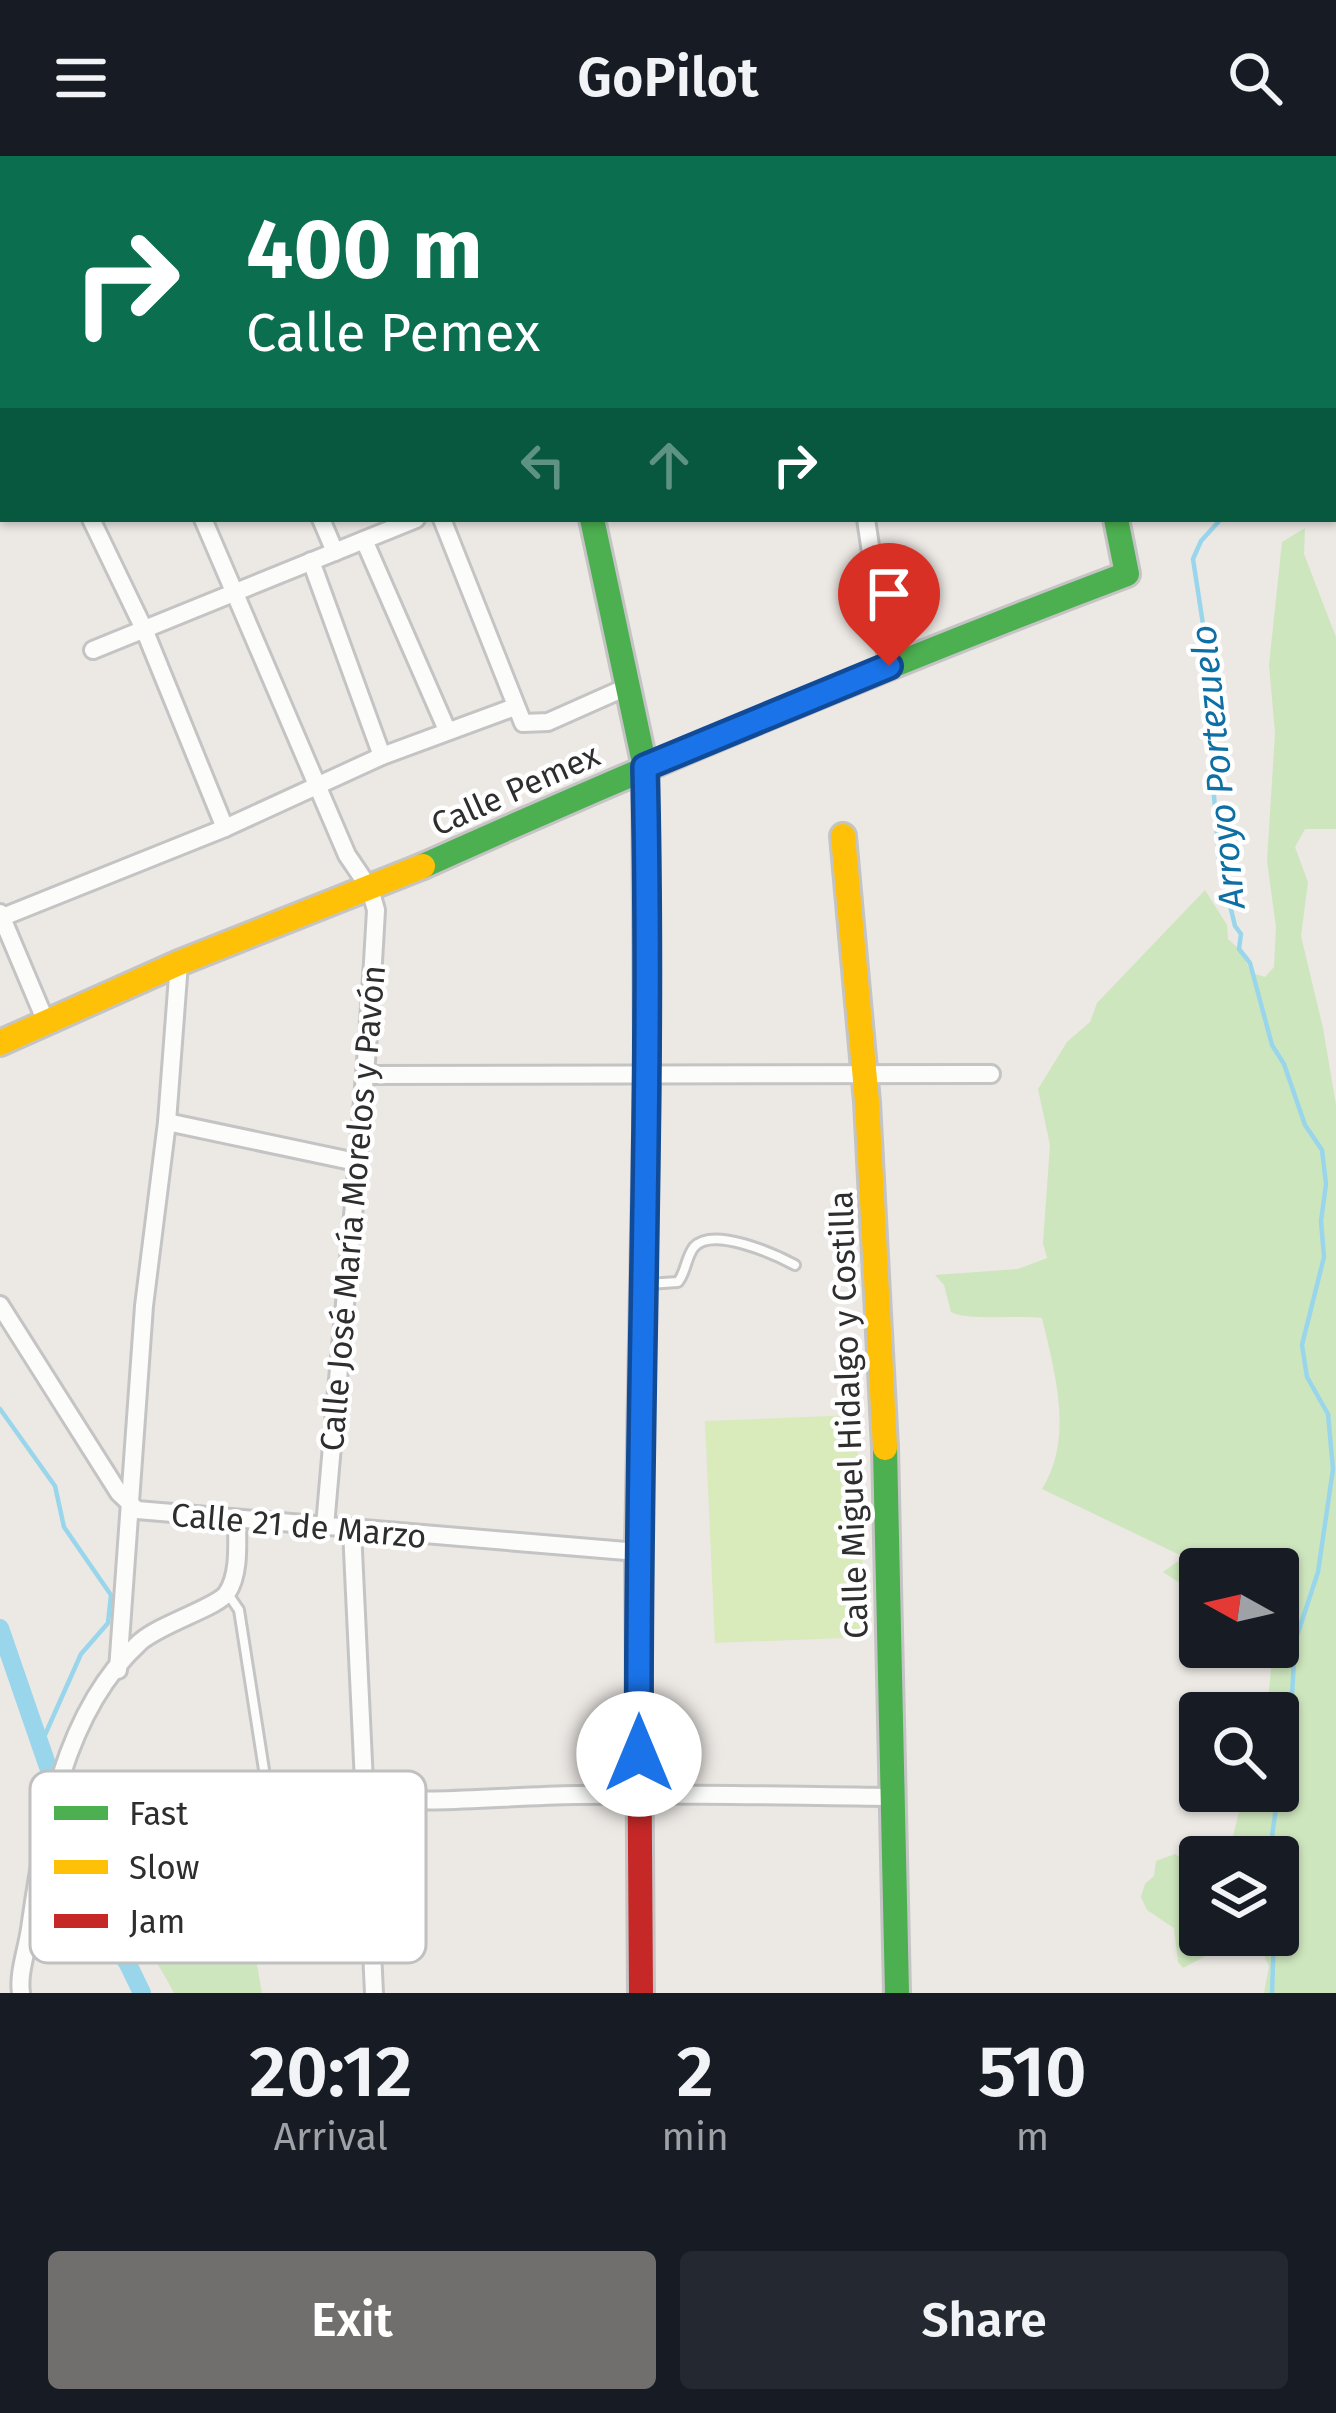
<!DOCTYPE html>
<meta charset="utf-8">
<style>
body{margin:0;font-family:"Fira Sans",sans-serif;background:#242831;color:#f1f3f6;height:100vh;display:flex;flex-direction:column;font-size:45px;white-space:nowrap}
*{box-sizing:border-box;margin:0}
p{font-size:39px;color:#9ea1a6}
.icon{flex:none;width:66px;height:66px;fill:none;stroke:currentColor;stroke-width:2;stroke-linecap:round;stroke-linejoin:round}
.map{position:relative;height:1837px;overflow:hidden}
.details{display:flex;flex-direction:column;background:#171b24;flex:1}
.details>*{flex:none}
.hud{position:absolute;left:0px;top:0px;width:1338px;height:366px;box-shadow:0 3px 9px #0004;background:#0b6e4f;color:#fff;overflow:hidden}
.needle{width:78px;rotate:278deg}
.fabs{position:absolute;left:1179px;top:1392px;display:grid;gap:24px}
.fabs a{display:grid;place-items:center;width:120px;height:120px;border-radius:12px;background:#171b24;box-shadow:0 3px 9px #0004;font-size:60px}
.pin{position:absolute;display:grid;place-items:center;width:102px;height:102px;color:#fff;margin:-123px -51px;border-radius:50% 50% 50% 0;rotate:-45deg;box-shadow:0 0 12px #0007}
.pin .icon{rotate:45deg}
.me{position:absolute;width:132px;margin:-66px;rotate:0deg;stroke-linejoin:round;filter:drop-shadow(0 0 9px #0008)}
.turn{display:flex;align-items:center;gap:42px;height:252px;padding:0 48px;font-size:54px}
.turn .icon{width:156px;height:156px;stroke-width:2.5}
.turn b{display:block;font-size:84px;line-height:102px}
.lanes{display:flex;align-items:center;height:114px;padding:0 48px;background:#0003;justify-content:center;gap:60px;direction:ltr}
.lanes .off{opacity:.35}
.eta{display:flex;justify-content:space-evenly;align-items:center;height:204px;text-align:center}
.eta b{font-size:72px;font-weight:600;line-height:84px}
.cta{display:flex;gap:24px;margin-top:auto;padding:24px 48px}
.cta a{flex:1;height:138px;border-radius:12px;background:#706f6e;color:#fff;font-size:48px;font-weight:600;line-height:138px;text-align:center}
.cta a+a{background:#242831;color:#f1f3f6}
header{display:flex;justify-content:space-between;align-items:center;height:156px;padding:0 48px;background:#171b24;font-size:54px;font-weight:600}
.map>svg:first-child{display:block}
.green{fill:#cee6be}
.pitch{fill:#d9eabb}
.lines{fill:none;stroke-linecap:round;stroke-linejoin:round}
.stream{stroke:#99d6ec;stroke-width:4.5}
.canal{stroke:#99d6ec;stroke-width:18}
.lane-casing{stroke:#c5c4c5;stroke-width:14}
.street-casing{stroke:#c5c4c5;stroke-width:22}
.fast-casing{stroke:#c5c4c5;stroke-width:30}
.slow-casing{stroke:#c5c4c5;stroke-width:30}
.jam-casing{stroke:#c5c4c5;stroke-width:30}
.lane{stroke:#fcfcfb;stroke-width:8}
.street{stroke:#fcfcfb;stroke-width:16}
.fast{stroke:#4caf50;stroke-width:24}
.slow{stroke:#ffc107;stroke-width:24}
.jam{stroke:#c62828;stroke-width:24}
.route-casing{stroke:#114b97;stroke-width:30}
.route{stroke:#1a73e8;stroke-width:21}
.labels{text-anchor:middle;stroke-width:9;stroke-linejoin:round;paint-order:stroke}
.street-label{font-size:33px;fill:#2e2e2e;stroke:#fff}
.water-label{font-size:36px;font-style:italic;fill:#0d6fa3;stroke:#fff}
.key{fill:#fff;stroke:#c0c0c0;stroke-width:3}
.key-label{font-size:33px;fill:#2e2e2e}
</style>
<header><svg class="icon" aria-label="menu" viewBox="0 0 24 24"><path d="M4 6h16M4 12h16M4 18h16"/></svg>GoPilot<svg class="icon" aria-label="search" viewBox="0 0 24 24"><circle cx="10" cy="10" r="6"/><path d="M15 15l6 6"/></svg></header>
<div class="map">
<svg width="1336" height="1837" viewBox="0 0 1336 1837">
<rect width="100%" height="100%" fill="#ece8e4"/>
<g class="green">
<path d="M 1305,372 L 1304,398 L 1336,481 L 1336,673 L 1305,673 L 1295,691 L 1308,726 L 1301,780 L 1323,872 L 1336,949 L 1336,1837 L 1264,1837 L 1269,1810 L 1254,1779 L 1278,1779 L 1278,1701 L 1228,1701 L 1244,1635 L 1278,1635 L 1278,1557 L 1267,1557 L 1273,1491 L 1278,1491 L 1278,1413 L 1200,1413 L 1200,1440 L 1163,1416 L 1184,1401 L 1042,1333 C 1074,1281 1055,1218 1042,1162 C 1019,1159 967,1165 951,1156 L 944,1129 L 935,1119 L 1018,1113 L 1047,1102 L 1043,1087 L 1050,989 L 1038,933 L 1067,886 L 1090,866 L 1097,847 L 1205,734 L 1227,769 L 1228,783 L 1239,793 L 1252,817 L 1265,821 L 1274,811 L 1276,771 L 1267,705 L 1275,577 L 1269,509 L 1282,386 Z"/>
<path d="M 92,1646 L 211,1652 L 212,1699 L 246,1747 L 262,1837 L 174,1837 C 155,1800 130,1768 114,1731 L 122,1724 L 116,1688 L 95,1688 L 76,1663 Z"/>
<polygon points="1175,1698 1193,1710 1200,1707 1200,1779 1245,1779 1183,1812 1178,1806 1174,1772 1147,1754 1141,1741 1145,1728 1154,1720 1156,1705"/>
</g>
<polygon class="pitch" points="856,1259 866,1481 715,1487 705,1265"/>
<g class="lines">
<g class="stream">
<polyline points="1283,0 1284,3"/>
<polyline points="1221,363 1201,385 1193,403 1210,514 1212,615 1219,703 1235,770 1241,778 1239,793 1250,807 1272,889 1284,908 1305,969 1322,994 1326,1028 1321,1065 1324,1101 1302,1189 1307,1221 1328,1258 1333,1313 1318,1416 1295,1486 1292,1540 1269,1701"/>
<polyline points="0,1253 55,1330 64,1371 111,1439 108,1467 81,1498 40,1590"/>
<polyline points="1272,1837 1274,1779"/>
</g>
<g class="canal">
<polyline points="0,1472 48,1611"/>
<polyline points="66,1677 106,1776 128,1808 142,1837"/>
</g>
<defs>
<g id="lane">
<path d="M 648,1128 L 678,1126 C 686,1116 686,1101 694,1091 C 713,1070 774,1098 795,1109"/>
<polyline points="228,1438 239,1454 267,1633"/>
</g>
<g id="street">
<polyline points="515,0 516,3"/>
<polyline points="258,3 259,0"/>
<polyline points="1,191 3,195"/>
<polyline points="91,363 144,473 225,672"/>
<path d="M 203,363 L 347,699 L 370,733 L 376,754 C 365,960 342,1166 325,1371"/>
<polyline points="321,363 335,396"/>
<polyline points="442,363 523,567 548,566 629,530"/>
<polyline points="866,363 888,510"/>
<polyline points="364,384 447,574"/>
<polyline points="311,405 382,600"/>
<polyline points="93,494 416,363"/>
<polyline points="0,757 46,866"/>
<polyline points="0,762 225,672 382,600 515,551"/>
<polyline points="367,919 991,918"/>
<polyline points="167,966 356,1006"/>
<polyline points="0,1149 119,1337 137,1354 638,1396"/>
<polyline points="352,1374 374,1837"/>
<polyline points="118,1514 144,1150 167,966 179,807"/>
<path d="M 59,1630 C 162,1633 265,1634 367,1643 C 432,1648 509,1640 576,1639 C 682,1637 788,1640 894,1641"/>
<path d="M 21,1837 C 18,1817 27,1794 30,1773 C 44,1675 63,1556 140,1486 C 162,1467 218,1451 227,1437 C 240,1418 237,1386 237,1364"/>
</g>
<g id="fast">
<polyline points="592,363 645,611 647,921 641,1235"/>
<path d="M 423,710 C 655,606 889,508 1127,418 L 1116,363"/>
<polyline points="885,1292 897,1837"/>
</g>
<g id="slow">
<polyline points="843,680 867,946 885,1292"/>
<polyline points="0,887 179,807 423,710"/>
</g>
<polyline id="jam" points="641,1837 638,1396 641,1235"/>
</defs>
<use href="#lane" class="lane-casing"/>
<use href="#street" class="street-casing"/>
<use href="#fast" class="fast-casing"/>
<use href="#slow" class="slow-casing"/>
<use href="#jam" class="jam-casing"/>
<use href="#lane" class="lane"/>
<use href="#street" class="street"/>
<use href="#fast" class="fast"/>
<use href="#slow" class="slow"/>
<use href="#jam" class="jam"/>
</g>
<g class="lines">
<defs>
<path id="route" d="M 639,1598 C 637,1269 653,940 645,611 L 889,510"/>
</defs>
<use href="#route" class="route-casing"/>
<use href="#route" class="route"/>
</g>
<g class="labels">
<g class="street-label">
<text transform="translate(515 633) rotate(-24)" y="12">Calle Pemex</text>
<text transform="translate(352 1052) rotate(-85)" y="12">Calle José María Morelos y Pavón</text>
<text transform="translate(848 1259) rotate(-92)" y="12">Calle Miguel Hidalgo y Costilla</text>
<text transform="translate(299 1369) rotate(5)" y="12">Calle 21 de Marzo</text>
</g>
<g class="water-label">
<text transform="translate(1217 611) rotate(-96)" y="13">Arroyo Portezuelo</text>
</g>
</g>
<rect x="30" y="1615" width="396" height="192" rx="18" class="key"/>
<rect x="54" y="1650" width="54" height="14" fill="#4caf50"/>
<rect x="54" y="1704" width="54" height="14" fill="#ffc107"/>
<rect x="54" y="1758" width="54" height="14" fill="#c62828"/>
<g class="key-label">
<text x="129" y="1669">Fast</text>
<text x="129" y="1723">Slow</text>
<text x="129" y="1777">Jam</text>
</g>
</svg>
<div class="fabs">
<a><svg class="needle" viewBox="-14 -14 28 28"><path d="M0-13l5 13h-10z" fill="#e53935"/><path d="M0 13l5-13h-10z" fill="#9ea1a6"/></svg></a>
<a><svg class="icon" aria-label="search" viewBox="0 0 24 24"><circle cx="10" cy="10" r="6"/><path d="M15 15l6 6"/></svg></a>
<a><svg class="icon" aria-label="layers" viewBox="0 0 24 24"><path d="M12 4l9 5-9 5-9-5zM3 14l9 5 9-5"/></svg></a>
</div>
<div class="pin" style="left:889px;top:510px;background:#d93025"><svg class="icon" aria-label="arrive" viewBox="0 0 24 24"><path d="M6 21V4h12l-3 4 3 4H6"/></svg></div>
<svg class="me" style="left:639px;top:1598px" viewBox="-20 -20 40 40"><circle r="19" fill="#fff"/><path d="M0-13L10 11 0 6-10 11z" fill="#1a73e8"/></svg>
<div class="hud">
<div class="turn"><svg class="icon" aria-label="right" viewBox="0 0 24 24"><path d="M7 20v-9h11M14 6l5 5-5 5"/></svg><div><b>400 m</b>Calle Pemex</div></div>
<div class="lanes"><svg class="icon off" aria-label="left" viewBox="0 0 24 24"><path d="M17 20v-9H6M10 6l-5 5 5 5"/></svg><svg class="icon off" aria-label="ahead" viewBox="0 0 24 24"><path d="M12 20V5M6 11l6-6 6 6"/></svg><svg class="icon" aria-label="right" viewBox="0 0 24 24"><path d="M7 20v-9h11M14 6l5 5-5 5"/></svg></div>
</div>
</div>
<section class="details">
<div class="eta">
<div><b>20:12</b><p>Arrival</p></div>
<div><b>2</b><p>min</p></div>
<div><b>510</b><p>m</p></div>
</div>
<div class="cta"><a>Exit</a><a>Share</a></div>
</section>
